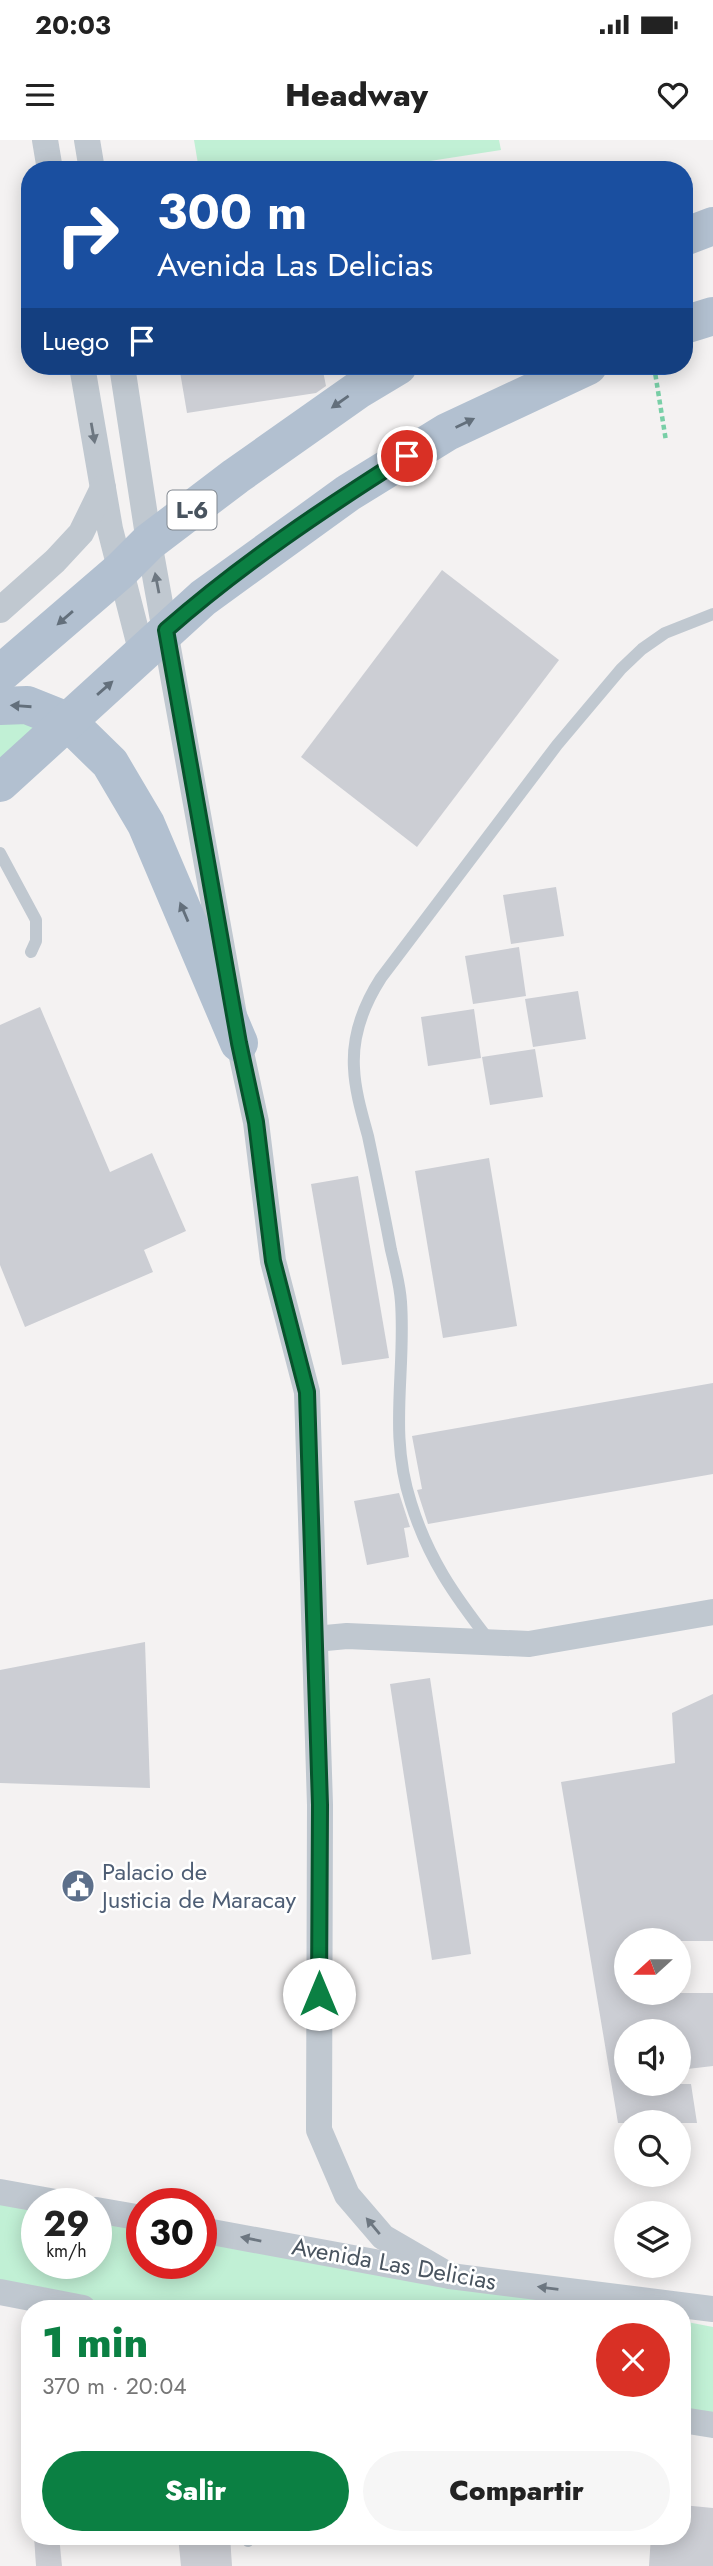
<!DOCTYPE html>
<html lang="es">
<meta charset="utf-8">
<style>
body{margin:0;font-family:Jost,sans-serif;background:#f6f6f6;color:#222;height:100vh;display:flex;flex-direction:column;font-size:26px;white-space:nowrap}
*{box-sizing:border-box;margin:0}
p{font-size:23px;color:#767676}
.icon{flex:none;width:38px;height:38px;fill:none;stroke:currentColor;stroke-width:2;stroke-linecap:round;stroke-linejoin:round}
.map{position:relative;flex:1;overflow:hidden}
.sheet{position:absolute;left:21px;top:2160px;width:670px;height:245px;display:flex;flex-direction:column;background:#fff;border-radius:28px;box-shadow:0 4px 18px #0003}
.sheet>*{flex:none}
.guide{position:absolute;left:21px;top:21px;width:672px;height:214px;border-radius:28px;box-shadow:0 4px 18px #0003;background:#1a4fa0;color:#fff;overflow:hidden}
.needle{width:46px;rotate:249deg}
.buttons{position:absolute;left:614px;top:1788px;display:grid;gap:14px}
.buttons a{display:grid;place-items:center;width:77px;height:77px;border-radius:50%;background:#fff;box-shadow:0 4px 18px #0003;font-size:35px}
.speed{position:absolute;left:21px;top:2048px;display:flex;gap:14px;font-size:35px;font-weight:700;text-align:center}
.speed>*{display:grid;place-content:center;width:91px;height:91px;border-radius:50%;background:#fff;box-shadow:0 4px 18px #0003;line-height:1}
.speed small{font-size:18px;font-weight:400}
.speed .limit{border:10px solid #d22;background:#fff;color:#111}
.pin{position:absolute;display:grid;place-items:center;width:60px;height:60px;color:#fff;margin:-30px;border:4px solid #fff;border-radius:50%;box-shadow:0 2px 7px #0007}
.me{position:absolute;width:77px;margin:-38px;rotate:0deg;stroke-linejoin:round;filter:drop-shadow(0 0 5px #0008)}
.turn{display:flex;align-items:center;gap:24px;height:147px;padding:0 21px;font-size:32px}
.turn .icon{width:91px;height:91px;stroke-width:2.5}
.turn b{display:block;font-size:49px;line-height:60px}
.then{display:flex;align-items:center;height:66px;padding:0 21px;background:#0003;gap:14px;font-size:26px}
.round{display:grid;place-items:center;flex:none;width:74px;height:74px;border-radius:37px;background:#f6f6f6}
.headline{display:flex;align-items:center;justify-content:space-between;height:119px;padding:0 21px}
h1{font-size:42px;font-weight:800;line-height:52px;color:#0b8043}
.button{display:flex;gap:14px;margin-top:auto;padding:14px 21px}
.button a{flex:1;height:80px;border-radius:42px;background:#0b8043;color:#fff;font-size:28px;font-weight:800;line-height:80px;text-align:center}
.button a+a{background:#f6f6f6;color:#222}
.status{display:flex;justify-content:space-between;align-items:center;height:49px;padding:0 35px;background:#fff;direction:ltr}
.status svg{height:19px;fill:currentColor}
header{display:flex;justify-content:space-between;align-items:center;height:91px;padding:0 21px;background:#fff;font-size:32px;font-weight:800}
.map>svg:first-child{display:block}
.green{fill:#c1f0d5}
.building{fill:#ccced4}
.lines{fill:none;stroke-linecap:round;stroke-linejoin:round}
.path{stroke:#79cfa7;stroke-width:4.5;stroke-dasharray:5 3.5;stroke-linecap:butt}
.lane{stroke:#c0c8d0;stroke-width:12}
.street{stroke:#c0c8d0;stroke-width:26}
.primary{stroke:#b2c0d0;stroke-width:38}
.oneway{fill:#636f7b}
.oneway2{fill:#6d7781}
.route-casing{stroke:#07532c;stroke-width:18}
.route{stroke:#0b8043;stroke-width:12}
.labels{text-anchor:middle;stroke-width:5;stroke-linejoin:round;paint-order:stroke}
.shield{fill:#fff;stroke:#80878f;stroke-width:2}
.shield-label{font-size:23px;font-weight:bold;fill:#49545f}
.service-label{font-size:24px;fill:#4e5e75;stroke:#fff;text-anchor:start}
.street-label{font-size:24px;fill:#49545f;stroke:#fff}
</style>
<div class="status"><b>20:03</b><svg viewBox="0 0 49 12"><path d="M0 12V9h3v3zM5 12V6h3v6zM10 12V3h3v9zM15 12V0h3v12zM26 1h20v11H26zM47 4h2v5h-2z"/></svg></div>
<header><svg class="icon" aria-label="menu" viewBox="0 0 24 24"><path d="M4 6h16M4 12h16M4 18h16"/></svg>Headway<svg class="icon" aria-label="heart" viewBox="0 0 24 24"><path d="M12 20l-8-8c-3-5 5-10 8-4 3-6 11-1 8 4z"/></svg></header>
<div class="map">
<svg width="713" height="2426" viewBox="0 0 713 2426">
<rect width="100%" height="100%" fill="#f4f2f2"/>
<g class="green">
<polygon points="194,0 499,0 501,10 372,30 199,30"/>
<polygon points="0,566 67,581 0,643"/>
<polygon points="0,2052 37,2063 37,2123 96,2123 96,2070 142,2078 142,2123 201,2123 201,2090 617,2168 83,2168 0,2152"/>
<polygon points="682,2181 713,2187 713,2290 683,2284"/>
</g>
<g class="building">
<polygon points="179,226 322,226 326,246 316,253 187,273"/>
<polygon points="442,430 559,520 417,707 301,617"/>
<polygon points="556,747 564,796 511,804 503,755"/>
<polygon points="519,807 526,856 473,864 465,816"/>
<polygon points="578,851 586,899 533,907 525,859"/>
<polygon points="40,867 110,1032 152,1013 186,1091 144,1110 153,1132 25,1187 0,1125 0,885"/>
<polygon points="474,869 481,918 428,926 421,877"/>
<polygon points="535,909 543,957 490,965 482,917"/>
<polygon points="489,1018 517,1186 443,1198 415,1031"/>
<polygon points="358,1036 389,1218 342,1225 311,1044"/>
<polygon points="713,1243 713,1334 428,1384 417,1350 422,1349 412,1296"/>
<polygon points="399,1353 410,1387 404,1388 409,1417 367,1425 354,1361"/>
<polygon points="145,1502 150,1648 0,1643 0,1530"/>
<polygon points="430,1538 471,1814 432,1820 390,1544"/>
<polygon points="713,1554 713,1801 626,1801 626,1853 713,1853 713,1926 679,1930 679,1892 626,1892 626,1944 691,1944 697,1983 618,1983 561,1642 675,1623 672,1573"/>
<polygon points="682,2365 713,2368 713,2426 649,2426 651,2396 682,2396"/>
<polygon points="34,2396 59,2396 62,2426 36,2426"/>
<polygon points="178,2396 230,2396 232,2426 181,2426"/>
</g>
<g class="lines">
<polyline class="path" points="654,226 666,301"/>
<g class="lane">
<polyline points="0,713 36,780 36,801 31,812"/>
<path d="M 489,1500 C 454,1455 428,1418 411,1363 C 388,1292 406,1233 401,1162 C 400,1145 395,1127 391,1110 C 384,1072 376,1034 368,996 C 362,974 355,951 354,928 C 352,895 363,866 381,838 L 557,605 L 621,529 L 642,509 L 665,493 L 713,474"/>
<polyline points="29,2248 30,2248"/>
<polyline points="247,2396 248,2401"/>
</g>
<g class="street">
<polyline points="45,0 50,30"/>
<polyline points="87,0 92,30"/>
<polyline points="82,226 110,389 142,514"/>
<polyline points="122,226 149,402 239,903 256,982 273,1121 307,1252 320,1665 319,1990 347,2055 383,2097 450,2136"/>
<polyline points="0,470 55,421 81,393 103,348"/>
<polyline points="315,1499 347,1496 529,1504 713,1472"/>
<polyline points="0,2052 61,2063"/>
<polyline points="96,2070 142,2078"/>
<polyline points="201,2090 450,2136 713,2169"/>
<polyline points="0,2152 83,2168"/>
<polyline points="682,2280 713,2285"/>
</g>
<g class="primary">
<polyline points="684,97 713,86"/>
<polyline points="684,185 713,176"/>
<polyline points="0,534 121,430 149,402 236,336 358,250 398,226"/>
<polyline points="0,566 27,565 67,581 110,623 146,684 239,903"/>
<polyline points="0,643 203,458 348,353 447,292 588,226"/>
</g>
</g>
<defs><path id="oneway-solid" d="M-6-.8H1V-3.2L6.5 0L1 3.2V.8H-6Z" transform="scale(1.75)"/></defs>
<g class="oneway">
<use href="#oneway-solid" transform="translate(340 262) rotate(145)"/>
<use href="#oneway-solid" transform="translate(465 283) rotate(-26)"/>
<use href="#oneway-solid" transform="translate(65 478) rotate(139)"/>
<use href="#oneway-solid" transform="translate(105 548) rotate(-41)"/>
<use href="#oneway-solid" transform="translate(21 566) rotate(-176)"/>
<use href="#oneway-solid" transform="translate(184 772) rotate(-113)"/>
</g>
<g class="oneway2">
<use href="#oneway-solid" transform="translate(93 293) rotate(80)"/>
<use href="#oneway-solid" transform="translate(157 443) rotate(-101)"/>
<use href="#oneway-solid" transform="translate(373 2086) rotate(-130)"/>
<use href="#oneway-solid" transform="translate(251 2099) rotate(-169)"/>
<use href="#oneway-solid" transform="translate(548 2148) rotate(-173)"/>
</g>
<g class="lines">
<defs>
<path id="route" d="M 319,1854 L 320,1665 L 307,1252 L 273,1121 L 256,982 L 239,903 L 166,490 C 240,425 323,369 407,316"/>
</defs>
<use href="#route" class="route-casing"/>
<use href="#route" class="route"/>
</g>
<defs>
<symbol id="civic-disc" viewBox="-11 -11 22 22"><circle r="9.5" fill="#5c6f8a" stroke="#fff"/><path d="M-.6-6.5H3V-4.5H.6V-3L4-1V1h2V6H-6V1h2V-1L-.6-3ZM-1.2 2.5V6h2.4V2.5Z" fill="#fff"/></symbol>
</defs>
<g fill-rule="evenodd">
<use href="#civic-disc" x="59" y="1727" width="38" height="38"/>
</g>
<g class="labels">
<rect class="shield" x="167.5" y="350.5" width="49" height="39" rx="5"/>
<g class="shield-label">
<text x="192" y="378">L-6</text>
</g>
<g class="service-label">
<text x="102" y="1740">Palacio de<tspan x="102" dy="28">Justicia de Maracay</tspan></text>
</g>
<g class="street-label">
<text transform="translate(394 2124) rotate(10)" y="8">Avenida Las Delicias</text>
</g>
</g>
</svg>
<div class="buttons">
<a><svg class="needle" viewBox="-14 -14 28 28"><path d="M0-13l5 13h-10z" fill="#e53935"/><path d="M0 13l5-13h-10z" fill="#767676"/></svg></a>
<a><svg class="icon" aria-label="sound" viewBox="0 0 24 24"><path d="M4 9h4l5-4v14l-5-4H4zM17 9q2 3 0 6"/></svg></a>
<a><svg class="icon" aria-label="search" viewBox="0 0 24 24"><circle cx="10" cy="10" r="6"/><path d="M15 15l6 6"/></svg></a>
<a><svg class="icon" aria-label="layers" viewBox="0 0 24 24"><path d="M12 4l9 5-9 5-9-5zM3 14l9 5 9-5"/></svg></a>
</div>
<div class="speed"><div>29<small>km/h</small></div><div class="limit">30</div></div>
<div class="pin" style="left:407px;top:316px;background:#d93025"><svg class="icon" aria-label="arrive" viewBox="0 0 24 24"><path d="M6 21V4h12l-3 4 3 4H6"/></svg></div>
<svg class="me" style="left:319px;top:1854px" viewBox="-20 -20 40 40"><circle r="19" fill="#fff"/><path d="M0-13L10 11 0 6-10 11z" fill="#0b8043"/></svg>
<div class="guide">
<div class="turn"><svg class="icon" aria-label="right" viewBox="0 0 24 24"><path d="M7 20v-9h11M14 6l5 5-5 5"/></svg><div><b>300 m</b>Avenida Las Delicias</div></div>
<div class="then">Luego<svg class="icon" aria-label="arrive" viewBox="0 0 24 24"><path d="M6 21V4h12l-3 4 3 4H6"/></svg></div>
</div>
<section class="sheet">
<div class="headline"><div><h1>1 min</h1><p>370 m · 20:04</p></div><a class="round" style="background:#d93025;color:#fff"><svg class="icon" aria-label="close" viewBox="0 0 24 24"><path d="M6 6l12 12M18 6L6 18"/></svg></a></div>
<div class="button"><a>Salir</a><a>Compartir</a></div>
</section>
</div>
